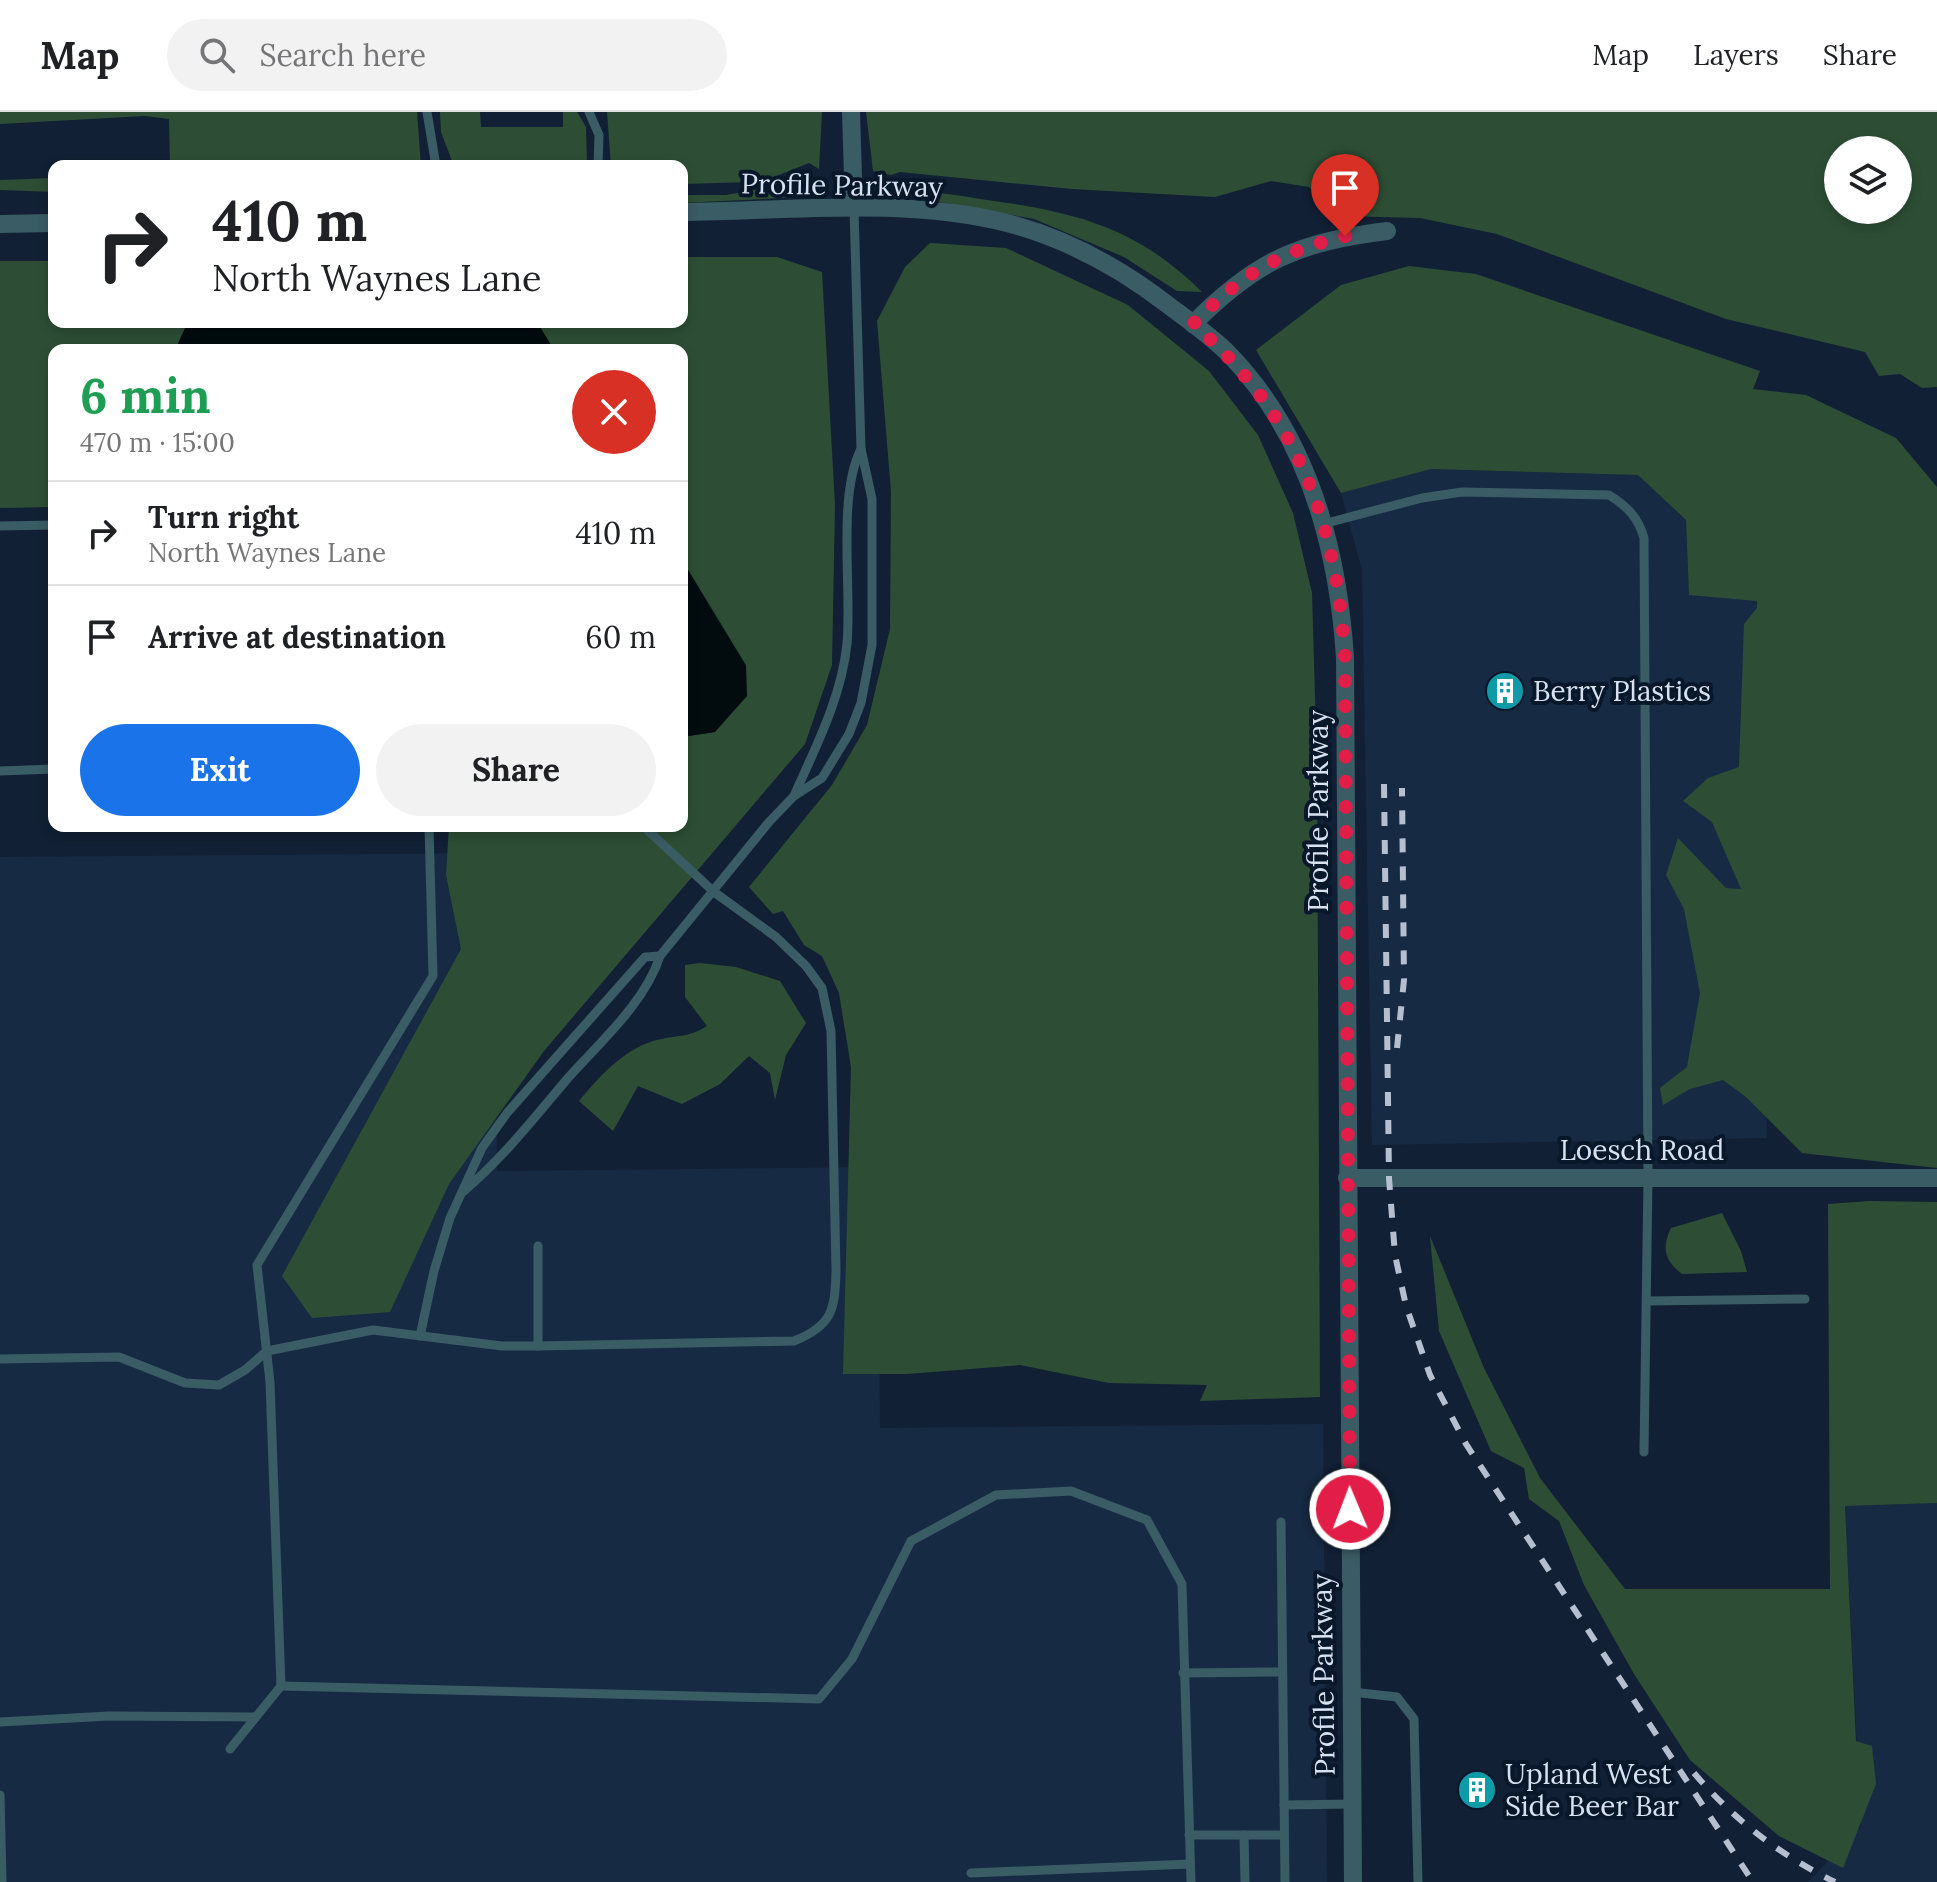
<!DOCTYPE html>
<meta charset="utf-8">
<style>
body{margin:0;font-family:Lora,serif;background:#f2f2f2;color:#202124;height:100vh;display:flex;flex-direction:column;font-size:30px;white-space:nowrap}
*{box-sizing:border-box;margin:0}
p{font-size:26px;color:#757577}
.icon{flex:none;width:44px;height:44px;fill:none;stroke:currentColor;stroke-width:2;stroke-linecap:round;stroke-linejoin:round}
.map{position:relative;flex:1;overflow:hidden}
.sheet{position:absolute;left:48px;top:232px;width:640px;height:488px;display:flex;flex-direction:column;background:#fff;border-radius:16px;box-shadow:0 4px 12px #0003}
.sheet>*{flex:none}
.guide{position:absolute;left:48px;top:48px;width:640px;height:168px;border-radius:16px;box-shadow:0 4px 12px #0003;background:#fff;color:#202124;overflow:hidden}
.buttons{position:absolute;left:1824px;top:24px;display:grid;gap:16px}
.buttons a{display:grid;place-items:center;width:88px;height:88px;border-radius:50%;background:#fff;box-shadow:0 4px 12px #0003;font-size:40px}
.pin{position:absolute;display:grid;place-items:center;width:68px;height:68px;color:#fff;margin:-82px -34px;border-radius:50% 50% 50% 0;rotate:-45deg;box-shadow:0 0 8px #0007}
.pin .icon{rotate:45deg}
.me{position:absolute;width:88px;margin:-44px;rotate:359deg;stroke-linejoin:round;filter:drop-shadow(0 0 6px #0008)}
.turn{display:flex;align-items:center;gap:28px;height:168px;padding:0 32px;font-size:36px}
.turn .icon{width:104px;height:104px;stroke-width:2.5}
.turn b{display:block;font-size:56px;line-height:68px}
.round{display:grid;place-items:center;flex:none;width:84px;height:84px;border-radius:42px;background:#f2f2f2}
.summary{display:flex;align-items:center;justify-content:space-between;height:136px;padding:0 32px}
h1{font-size:48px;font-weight:700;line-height:60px;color:#1e9e55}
.primary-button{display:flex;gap:16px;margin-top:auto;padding:16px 32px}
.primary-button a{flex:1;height:92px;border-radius:48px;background:#1a73e8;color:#fff;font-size:32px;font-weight:700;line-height:92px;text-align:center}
.primary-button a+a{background:#f2f2f2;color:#202124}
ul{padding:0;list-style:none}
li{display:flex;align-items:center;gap:24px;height:104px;padding:0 32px;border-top:2px solid #e0e0e0}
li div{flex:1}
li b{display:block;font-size:30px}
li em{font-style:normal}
header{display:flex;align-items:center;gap:48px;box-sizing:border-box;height:112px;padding:0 40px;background:#fff;border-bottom:2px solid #e0e0e0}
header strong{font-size:38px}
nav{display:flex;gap:44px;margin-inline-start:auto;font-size:28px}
.search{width:560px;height:72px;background:#f2f2f2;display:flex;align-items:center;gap:20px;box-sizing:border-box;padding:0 28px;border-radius:44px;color:#757577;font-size:30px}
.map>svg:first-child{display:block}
.built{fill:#172a44}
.green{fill:#2d4e35;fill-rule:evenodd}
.water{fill:#020b0e}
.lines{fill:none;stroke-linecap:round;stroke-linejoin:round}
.lane{stroke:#3a5c64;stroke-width:9}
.street{stroke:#3a5c64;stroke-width:18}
.rail{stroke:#b5bfcf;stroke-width:6;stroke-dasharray:14 14;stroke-linecap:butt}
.route{stroke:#e11d48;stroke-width:14;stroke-dasharray:0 25.2}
.labels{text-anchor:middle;stroke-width:8;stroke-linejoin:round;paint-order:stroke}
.street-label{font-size:28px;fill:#d7e1f0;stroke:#09172b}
.poi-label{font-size:28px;fill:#d7e1f0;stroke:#09172b;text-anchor:start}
</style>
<header>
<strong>Map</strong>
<div class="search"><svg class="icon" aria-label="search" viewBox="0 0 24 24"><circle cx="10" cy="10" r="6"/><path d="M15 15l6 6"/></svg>Search here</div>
<nav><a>Map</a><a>Layers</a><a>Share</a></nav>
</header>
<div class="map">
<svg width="1937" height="1770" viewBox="0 0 1937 1770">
<rect width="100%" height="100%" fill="#122035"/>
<g class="built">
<polygon points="1430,357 1638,363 1686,408 1689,482 1757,488 1767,1026 1372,1033 1362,458 1341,381"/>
<polygon points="494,741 497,1059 877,1055 880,1316 1323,1312 1327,1770 0,1770 0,745"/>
<polygon points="1937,1391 1937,1770 1808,1770 1861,1715 1845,1394"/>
</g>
<g class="green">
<polygon points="0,0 417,0 421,54 170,54 169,7 145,4 0,12"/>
<polygon points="440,0 480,0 481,15 563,15 563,0 577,0 586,15 587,54 454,54 441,20"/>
<polygon points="607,0 822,0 819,57 809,51 774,65 751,70 682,72 682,54 611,54"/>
<path d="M 866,0 L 1937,0 L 1937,275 L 1922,276 L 1900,262 L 1879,264 L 1865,240 L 1726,207 L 1497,122 L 1420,106 L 1342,104 L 1309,75 L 1271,69 L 1215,85 L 1072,77 L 900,60 L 891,63 L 873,59 ZM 1838,38 L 1898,38 L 1898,98 L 1838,98 Z"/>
<polygon points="54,66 54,80 0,78 0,68"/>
<polygon points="815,68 826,69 803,85 682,91 682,83 726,83 800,70 807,73"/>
<path d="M 883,72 L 896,78 C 926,78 957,83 987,88 C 1076,100 1138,116 1202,180 L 1177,179 L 1124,145 L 1034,107 L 896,82 Z"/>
<polygon points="930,131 1006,136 1128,193 1209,259 1258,323 1293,401 1312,481 1317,654 1320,1285 1200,1289 1207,1273 1109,1271 1020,1253 907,1262 843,1262 851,955 839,881 822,844 804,833 783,799 773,802 749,775 832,673 867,613 890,517 891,380 877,209 905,155"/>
<polygon points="682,145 777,145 822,160 835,393 832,553 805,632 544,939 449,1072 390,1200 312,1206 282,1164 461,837 446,763 449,714 682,714 682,625 715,620 746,553 682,448 682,238 554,238 537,210 682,210"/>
<polygon points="0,149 54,149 54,210 188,210 175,238 54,238 54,395 0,396"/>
<polygon points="1409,154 1476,162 1760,259 1753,277 1806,283 1896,326 1937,375 1937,1056 1802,1041 1746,985 1723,968 1690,977 1663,993 1660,976 1687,955 1700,881 1684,797 1666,763 1678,726 1726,776 1741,777 1712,710 1683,689 1708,666 1739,655 1744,512 1757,496 1757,489 1689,483 1686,408 1638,363 1431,357 1341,381 1256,238 1341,173"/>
<path d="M 700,851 L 736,855 L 780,869 L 806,911 L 786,943 L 775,988 L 770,961 L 749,944 L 720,972 L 682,992 L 638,974 L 613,1019 L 579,989 C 598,966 623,938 653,929 C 673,923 690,926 707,914 L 685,885 L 685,853 Z"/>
<polygon points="1869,1089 1937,1090 1937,1391 1845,1394 1856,1629 1872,1634 1876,1672 1843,1756 1779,1724 1690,1648 1634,1562 1584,1473 1559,1409 1529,1387 1524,1356 1491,1339 1439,1219 1430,1124 1484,1256 1540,1366 1625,1477 1830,1477 1828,1092"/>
<path d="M 1722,1101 L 1741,1139 L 1747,1160 L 1682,1162 C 1665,1149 1661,1136 1671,1116 Z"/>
</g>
<g class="water">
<polygon points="188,210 537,210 554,238 175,238"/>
<polygon points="682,448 746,554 747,584 715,620 682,625"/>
</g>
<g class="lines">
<g class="lane">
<polyline points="427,0 436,54"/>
<polyline points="589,0 599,23 598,54"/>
<path d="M 1323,412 L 1422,386 L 1462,380 L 1609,383 C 1627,394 1638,405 1644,426 L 1648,1066 L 1644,1340"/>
<polyline points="0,414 54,413"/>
<polyline points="0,659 54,657"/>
<path d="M 794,684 C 816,634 841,587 847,532 C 852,476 837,384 861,337"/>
<path d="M 464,1079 C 503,1046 535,1005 568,966 C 600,930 645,891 660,844 L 769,710 L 794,684 L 822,666 L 849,622 L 861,591 L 872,533 L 872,387 L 861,337 L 854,97"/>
<polyline points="538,1134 538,1234"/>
<polyline points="1647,1189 1805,1187"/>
<polyline points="420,1224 434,1159 450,1106 482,1036 507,1001 645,845 660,844"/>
<path d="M 0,1247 L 119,1245 L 185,1271 L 219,1273 L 245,1258 L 267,1239 L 373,1218 L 502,1234 L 538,1234 L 794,1229 C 832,1214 835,1198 836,1159 L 831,919 L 822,876 L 806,854 L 776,825 L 714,780 L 643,714"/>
<polyline points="1281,1410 1285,1770"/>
<polyline points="1183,1561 1282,1560"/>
<polyline points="281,1574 819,1587 852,1547 911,1429 996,1383 1071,1379 1147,1408 1182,1472 1191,1770"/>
<polyline points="1352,1580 1397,1585 1414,1607 1418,1770"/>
<polyline points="0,1610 109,1604 256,1605"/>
<polyline points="230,1637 281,1574 270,1270 257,1153 433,864 429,714"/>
<polyline points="0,1683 2,1770"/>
<polyline points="1284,1693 1353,1692"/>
<polyline points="1189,1723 1284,1723"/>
<polyline points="1244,1723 1245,1770"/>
<polyline points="971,1761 1190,1752"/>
</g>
<g class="street">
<polyline points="851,0 854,97"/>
<path d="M 682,100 C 788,99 904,85 1007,111 C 1068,127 1119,155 1168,193 C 1188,208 1211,224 1229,242 C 1308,324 1338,435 1345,546 L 1353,1770"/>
<polyline points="0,112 54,111"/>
<path d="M 1193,212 C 1256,148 1299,130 1387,119"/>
<polyline points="1347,1066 1937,1066"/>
</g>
<g class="rail">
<polyline points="1384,672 1389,1066 1395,1143 1406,1194 1430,1263 1466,1332 1753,1770"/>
<polyline points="1397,936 1404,868 1402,676"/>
<path d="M 1694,1661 C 1734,1708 1780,1743 1835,1770"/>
</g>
</g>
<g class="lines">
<path class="route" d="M 1345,124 C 1277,141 1242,162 1193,212 C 1297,300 1337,412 1345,546 L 1350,1397"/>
</g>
<defs>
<symbol id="building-disc" viewBox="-11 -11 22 22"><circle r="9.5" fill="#0f9aa8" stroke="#09172b"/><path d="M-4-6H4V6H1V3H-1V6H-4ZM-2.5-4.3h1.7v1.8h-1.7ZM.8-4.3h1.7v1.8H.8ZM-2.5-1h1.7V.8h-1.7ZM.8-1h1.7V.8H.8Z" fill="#fff"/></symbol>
</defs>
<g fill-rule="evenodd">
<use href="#building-disc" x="1483" y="557" width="44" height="44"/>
<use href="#building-disc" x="1455" y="1656" width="44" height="44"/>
</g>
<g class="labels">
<g class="street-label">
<text transform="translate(842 73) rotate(1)" y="10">Profile Parkway</text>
<text transform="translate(1318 699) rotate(-90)" y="10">Profile Parkway</text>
<text x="1642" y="1048">Loesch Road</text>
<text transform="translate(1323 1563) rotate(-91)" y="10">Profile Parkway</text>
</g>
<g class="poi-label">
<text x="1533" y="589">Berry Plastics</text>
<text x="1505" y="1672">Upland West<tspan x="1505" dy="32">Side Beer Bar</tspan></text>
</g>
</g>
</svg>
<div class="buttons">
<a><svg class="icon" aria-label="layers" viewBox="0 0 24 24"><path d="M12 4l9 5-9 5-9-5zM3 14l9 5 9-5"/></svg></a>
</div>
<div class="pin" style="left:1345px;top:124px;background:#d93025"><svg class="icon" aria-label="arrive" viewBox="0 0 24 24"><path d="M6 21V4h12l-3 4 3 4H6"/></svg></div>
<svg class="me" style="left:1350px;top:1397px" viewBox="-20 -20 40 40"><circle r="17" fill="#e11d48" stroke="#fff" stroke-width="3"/><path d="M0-11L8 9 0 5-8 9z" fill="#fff"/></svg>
<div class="guide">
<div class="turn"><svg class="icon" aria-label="right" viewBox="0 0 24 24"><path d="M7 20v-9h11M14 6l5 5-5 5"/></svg><div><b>410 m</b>North Waynes Lane</div></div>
</div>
<section class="sheet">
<div class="summary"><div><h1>6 min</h1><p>470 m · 15:00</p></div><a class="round" style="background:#d93025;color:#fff"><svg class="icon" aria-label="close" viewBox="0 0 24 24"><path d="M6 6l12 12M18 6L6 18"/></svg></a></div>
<ul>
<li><svg class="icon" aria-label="right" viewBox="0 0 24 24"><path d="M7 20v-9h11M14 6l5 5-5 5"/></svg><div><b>Turn right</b><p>North Waynes Lane</p></div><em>410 m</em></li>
<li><svg class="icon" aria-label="arrive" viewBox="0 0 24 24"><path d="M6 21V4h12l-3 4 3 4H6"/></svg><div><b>Arrive at destination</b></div><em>60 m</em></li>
</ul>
<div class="primary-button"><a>Exit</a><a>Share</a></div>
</section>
</div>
